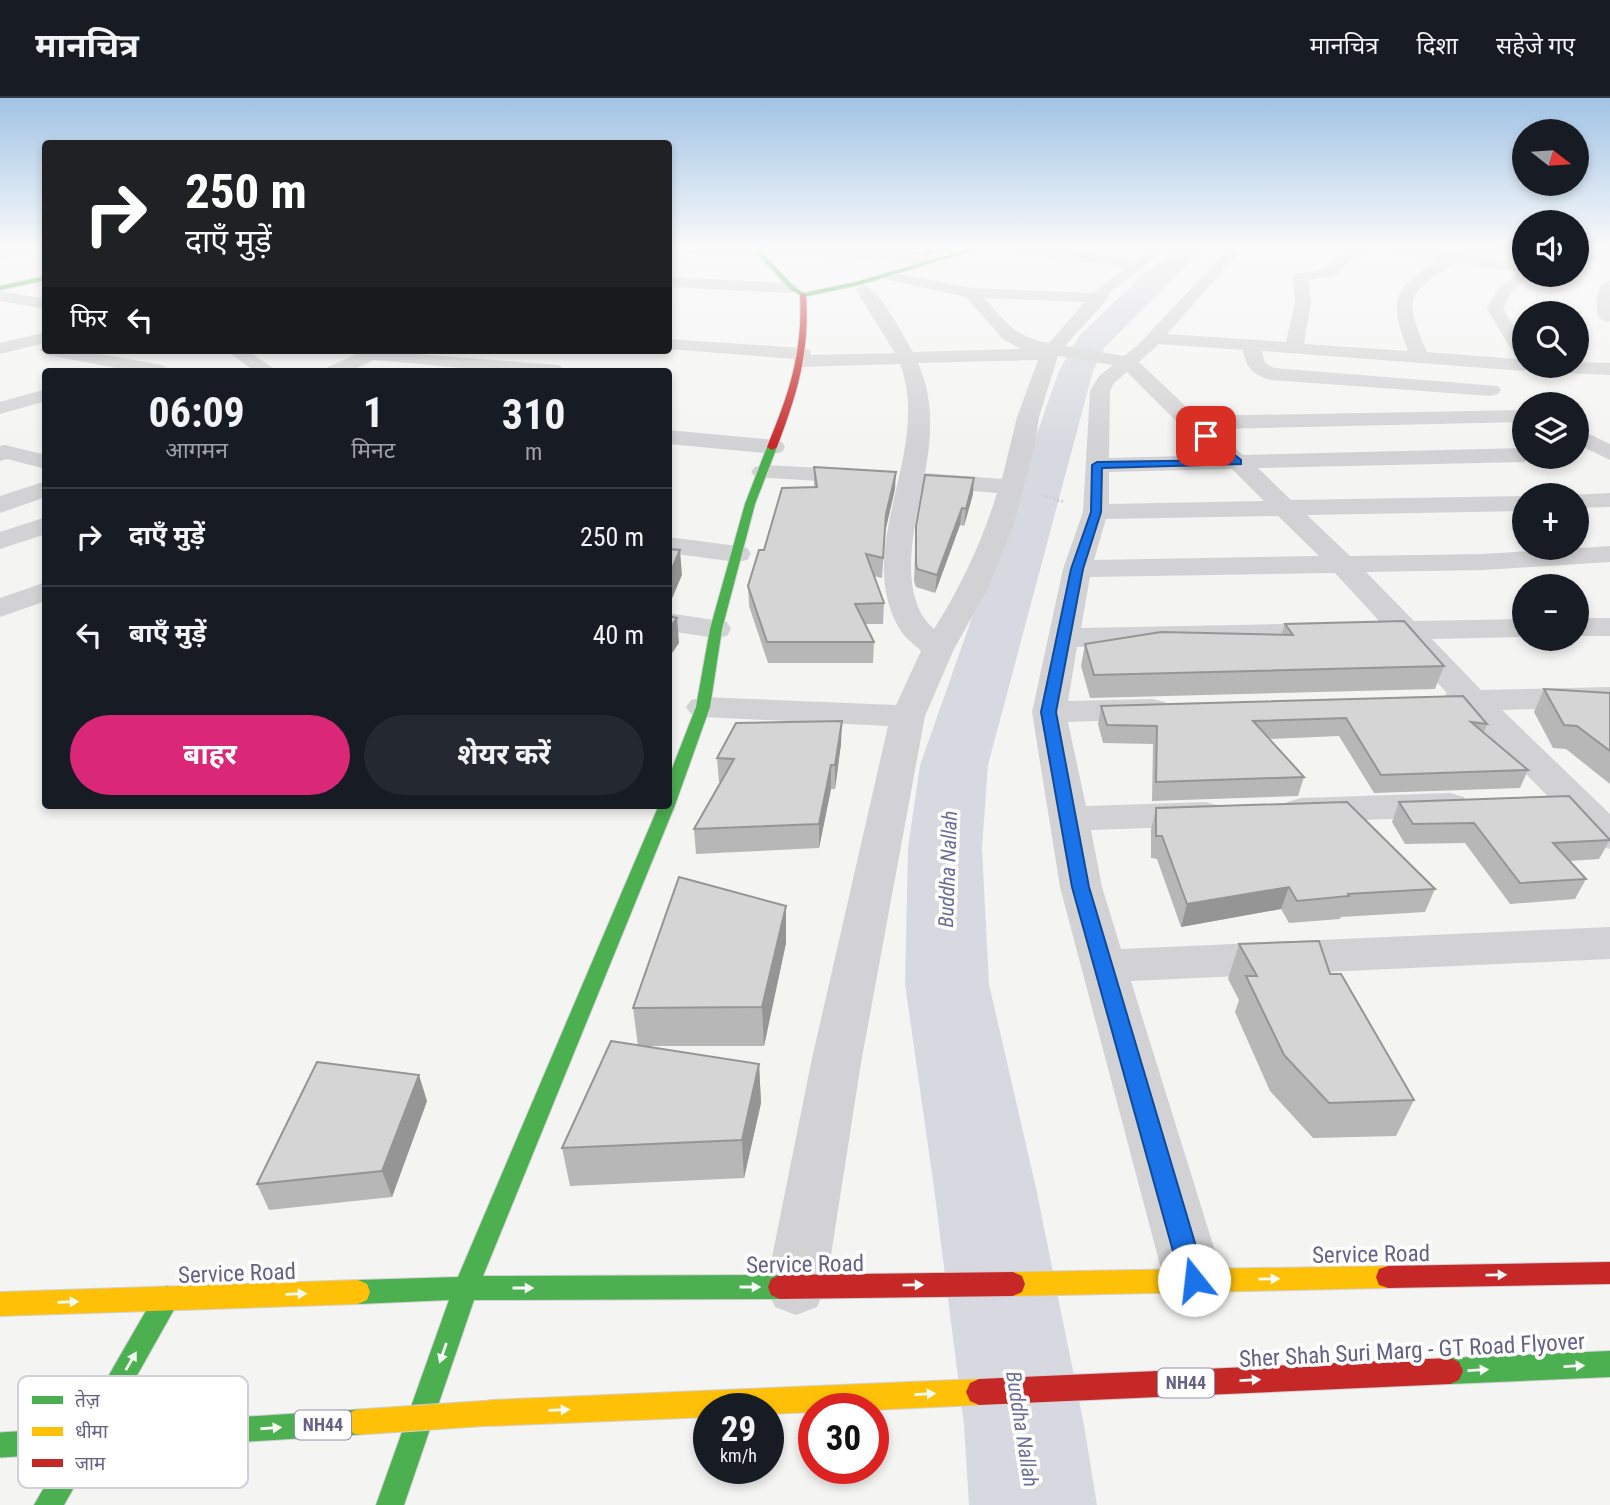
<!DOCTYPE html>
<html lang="hi">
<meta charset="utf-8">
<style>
body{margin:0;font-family:"Roboto Condensed","Noto Sans Devanagari",sans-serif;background:#242831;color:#f1f3f6;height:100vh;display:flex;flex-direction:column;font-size:26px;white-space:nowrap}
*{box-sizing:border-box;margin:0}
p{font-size:23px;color:#9ea1a6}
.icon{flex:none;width:38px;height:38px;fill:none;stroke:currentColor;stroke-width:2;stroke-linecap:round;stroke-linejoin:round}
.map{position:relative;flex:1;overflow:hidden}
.drawer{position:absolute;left:42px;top:270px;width:630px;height:441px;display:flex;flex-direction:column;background:#171b24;border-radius:7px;box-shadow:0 4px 10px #0003}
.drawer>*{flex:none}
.guide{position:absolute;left:42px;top:42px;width:630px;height:214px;border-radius:7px;box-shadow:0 4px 10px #0003;background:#202124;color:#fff;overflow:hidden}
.needle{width:46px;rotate:107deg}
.tools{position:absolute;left:1512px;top:21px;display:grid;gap:14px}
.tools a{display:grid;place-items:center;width:77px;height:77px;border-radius:50%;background:#171b24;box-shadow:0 4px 10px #0003;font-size:35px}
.speed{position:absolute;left:693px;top:1295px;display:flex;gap:14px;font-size:35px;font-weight:700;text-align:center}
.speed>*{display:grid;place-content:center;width:91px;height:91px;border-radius:50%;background:#171b24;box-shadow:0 4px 10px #0003;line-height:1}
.speed small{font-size:18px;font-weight:400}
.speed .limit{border:10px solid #d22;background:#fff;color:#111}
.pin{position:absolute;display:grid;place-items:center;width:60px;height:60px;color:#fff;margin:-30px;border-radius:14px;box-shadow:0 4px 10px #0006}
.me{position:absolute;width:77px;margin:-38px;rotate:344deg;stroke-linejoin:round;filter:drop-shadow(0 0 5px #0008)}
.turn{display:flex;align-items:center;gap:24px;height:147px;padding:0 28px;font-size:32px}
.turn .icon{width:91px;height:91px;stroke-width:2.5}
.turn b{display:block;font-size:49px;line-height:60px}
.then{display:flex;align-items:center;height:66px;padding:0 28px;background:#0003;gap:14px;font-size:26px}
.eta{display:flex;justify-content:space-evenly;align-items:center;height:119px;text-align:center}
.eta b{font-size:42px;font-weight:700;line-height:49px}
.button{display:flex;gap:14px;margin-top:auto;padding:14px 28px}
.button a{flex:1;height:80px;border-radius:42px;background:#db2777;color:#fff;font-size:28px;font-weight:700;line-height:80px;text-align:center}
.button a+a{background:#242831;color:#f1f3f6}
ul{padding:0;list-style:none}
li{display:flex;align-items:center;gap:21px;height:98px;padding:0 28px;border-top:2px solid #363941}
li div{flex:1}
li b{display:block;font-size:26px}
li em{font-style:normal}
header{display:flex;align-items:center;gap:42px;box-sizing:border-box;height:98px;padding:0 35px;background:#171b24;border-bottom:2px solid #363941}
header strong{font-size:33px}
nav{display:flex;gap:38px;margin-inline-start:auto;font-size:24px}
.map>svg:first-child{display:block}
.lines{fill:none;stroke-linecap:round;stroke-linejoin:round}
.river{fill:#d8d9e0;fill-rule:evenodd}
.fast-casing{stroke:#d2d2d5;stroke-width:2}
.slow-casing{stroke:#d2d2d5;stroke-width:2}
.jam-casing{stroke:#d2d2d5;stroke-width:2}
.path{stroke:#cececf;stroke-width:2.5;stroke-dasharray:2 2;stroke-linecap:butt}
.street{fill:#d2d2d4;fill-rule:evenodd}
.fast{fill:#4caf50;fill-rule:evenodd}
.slow{fill:#ffc107;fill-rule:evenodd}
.jam{fill:#c62828;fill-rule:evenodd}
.fast-bridge-casing{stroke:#d1d0d2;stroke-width:27;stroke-linecap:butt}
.slow-bridge-casing{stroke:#d1d0d2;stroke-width:27;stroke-linecap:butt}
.fast-bridge{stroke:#4caf50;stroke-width:25}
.slow-bridge{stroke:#ffc107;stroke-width:25}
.wall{fill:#b7b7b8}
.shaded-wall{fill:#959596}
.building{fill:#d5d5d6;stroke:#959596;stroke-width:2}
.oneway{fill:#f6fbf6}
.route{fill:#1a73e8;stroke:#114b97;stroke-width:2}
.labels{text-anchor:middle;stroke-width:7;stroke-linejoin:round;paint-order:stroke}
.shield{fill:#fff;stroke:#9491ab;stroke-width:2}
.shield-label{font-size:18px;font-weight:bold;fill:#666287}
.water-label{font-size:21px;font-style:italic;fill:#6c7099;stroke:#fff}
.near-street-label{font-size:23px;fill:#666287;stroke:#fff}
.key{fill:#fff;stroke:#d1d0db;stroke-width:2}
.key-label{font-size:19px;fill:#666287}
</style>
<header>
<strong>मानचित्र</strong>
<nav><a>मानचित्र</a><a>दिशा</a><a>सहेजे गए</a></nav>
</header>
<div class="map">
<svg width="1610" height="1407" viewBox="0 0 1610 1407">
<rect width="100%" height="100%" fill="#f4f5f3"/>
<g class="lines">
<polygon class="river" points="1176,151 1203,151 1105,249 1093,273 988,667 982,750 989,886 1036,1090 1084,1327 1097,1407 969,1407 964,1327 934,1090 905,886 908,750 920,667 1059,273 1079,238 1142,178"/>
<defs>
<g id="fast">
<polygon points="753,151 759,151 794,189 804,195 856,184 970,151 977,151 859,187 803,199 790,191"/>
<polygon points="46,178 46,182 0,192 0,188"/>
<polygon points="772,346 777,349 755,406 722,531 710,609 675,707 483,1178 780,1177 789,1181 792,1189 789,1197 780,1201 474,1202 404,1407 376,1407 449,1202 358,1206 349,1202 346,1194 349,1186 358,1182 458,1179 659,707 668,707 668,681 696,609 710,531 745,406 767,349"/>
<polygon points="167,1188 176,1192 179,1200 176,1208 64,1407 34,1407 158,1192"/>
<polygon points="1610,1253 1610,1279 1450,1286 1441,1282 1437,1273 1441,1264 1450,1260"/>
</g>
<g id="slow">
<polygon points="1388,1168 1397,1171 1400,1179 1397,1187 1388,1190 1013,1198 1004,1194 1001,1186 1004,1178 1013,1174"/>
<polygon points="358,1182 367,1186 370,1194 367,1202 358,1206 0,1218 0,1194"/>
<polygon points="979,1281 988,1285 992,1294 988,1303 979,1307 873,1312 814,1311 814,1314 768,1316 768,1311 709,1311 709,1319 491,1328 481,1325 478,1315 481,1305 491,1302"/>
</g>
<g id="jam">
<path d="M 803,195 L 806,197 C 810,255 797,296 777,349 L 772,352 L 767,349 C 789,296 803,255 800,197 Z"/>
<polygon points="1610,1164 1610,1186 1388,1190 1379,1187 1376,1179 1379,1171 1388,1168"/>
<polygon points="1013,1174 1022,1178 1025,1186 1022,1194 1013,1198 780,1201 771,1197 768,1189 771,1181 780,1177"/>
<polygon points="1450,1260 1459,1264 1463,1273 1459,1282 1450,1286 979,1307 970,1303 966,1294 970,1285 979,1281"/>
</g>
</defs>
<use href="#fast" class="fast-casing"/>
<use href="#slow" class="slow-casing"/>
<use href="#jam" class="jam-casing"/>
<polyline class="path" points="1042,397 1064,404"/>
<g class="street">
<polygon points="11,151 37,151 35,154 0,161 0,153"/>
<polygon points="683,151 870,152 925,161 932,165 925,169 870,160 690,155"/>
<path d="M 1011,151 L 1045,151 L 1135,163 L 1153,151 L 1168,151 L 1110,194 L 1106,203 L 1065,248 L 1124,258 L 1139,246 L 1228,151 L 1242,151 L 1167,236 L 1286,244 L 1295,204 L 1293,179 L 1295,176 L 1325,171 L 1337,159 L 1357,151 L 1374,151 L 1372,154 L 1347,165 L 1335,178 L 1308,182 L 1311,204 L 1304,246 L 1408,253 C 1389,201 1391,192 1439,162 L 1388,155 L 1381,151 L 1414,151 L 1452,156 L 1480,151 L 1506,151 L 1504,154 L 1478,159 L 1524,166 L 1524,177 L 1531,177 L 1511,194 L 1503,211 L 1524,244 L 1524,268 L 1577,268 L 1577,264 L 1610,265 L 1610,277 L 1542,274 L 1533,268 L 1524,273 L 1262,253 L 1265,265 L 1274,270 L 1498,288 L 1501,292 L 1498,296 L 1491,298 L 1271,282 C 1254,278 1245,269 1243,252 L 1159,246 L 1139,264 L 1196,318 L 1524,312 L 1524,324 L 1212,331 L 1243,357 L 1524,350 L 1524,359 L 1534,359 L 1524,364 L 1258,370 L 1291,402 L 1524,398 L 1524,413 L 1307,417 L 1350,458 L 1483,456 L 1610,448 L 1610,464 L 1483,472 L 1366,474 L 1414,523 L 1524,521 L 1524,539 L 1432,541 L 1481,592 L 1610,589 L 1610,609 L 1502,612 L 1610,716 L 1610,751 L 1596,747 L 1464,613 L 1446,610 L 1441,603 L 1447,595 L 1398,542 L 1379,540 L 1375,533 L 1382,526 L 1335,475 L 1090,479 L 1081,530 L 1333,525 L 1344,527 L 1348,534 L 1344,541 L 1333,543 L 1077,549 L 1068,603 L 1153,601 L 1165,604 L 1170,611 L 1165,618 L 1153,621 L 1068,624 L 1086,708 L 1206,704 L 1220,708 L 1226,716 L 1220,724 L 1206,728 L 1091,732 L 1102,789 L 1121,851 L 1610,829 L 1610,861 L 1131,883 L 1224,1182 L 1215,1202 L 1194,1210 L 1173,1202 L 1164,1182 L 1060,789 L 1032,614 L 1063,471 L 1083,414 L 1090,293 L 1099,278 L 1113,267 L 1058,258 L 1039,319 L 1035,346 L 1013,429 L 987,492 L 954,551 L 925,618 L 861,965 L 826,1189 L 817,1209 L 796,1217 L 775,1209 L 766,1189 L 811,965 L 888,628 L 703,619 L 691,616 L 686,609 L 691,602 L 703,599 L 896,607 L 921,553 C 914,546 904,539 899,530 C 852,448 933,353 900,266 L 802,269 L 795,267 L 794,261 L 668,251 L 668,241 L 803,250 L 810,252 L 811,257 L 895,255 L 856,192 L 864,187 C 879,191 905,240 913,254 L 1021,251 L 1003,241 L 966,199 L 884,181 L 882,178 L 889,174 L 973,190 L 1093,195 L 1125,170 L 1018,155 ZM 1455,165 L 1519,174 L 1497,192 L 1487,211 L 1517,261 L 1427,254 C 1404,200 1405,196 1455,165 ZM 984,200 L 1085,204 L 1049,245 C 1016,240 1005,223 984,200 ZM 1038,262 L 1017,319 L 1002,381 L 925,375 C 932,337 934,301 918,265 ZM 1127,274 L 1183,330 L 1216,357 L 1109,360 L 1110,293 L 1114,285 ZM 1232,371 L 1264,403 L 1109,406 L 1109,374 ZM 922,389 L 997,395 C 982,444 961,488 934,531 C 897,499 914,431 922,389 ZM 1278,418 L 1319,458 L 1094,462 L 1106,421 Z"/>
<polygon points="1610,153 1610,161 1577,167 1577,159"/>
<polygon points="668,179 792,185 800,190 792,195 668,189"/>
<path d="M 1610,182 L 1610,223 L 1606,224 L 1598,219 C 1596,205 1594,187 1610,182 Z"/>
<polygon points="0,193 46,201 46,211 0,203"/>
<polygon points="46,234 46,245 0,256 0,245"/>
<polygon points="46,247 46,252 78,252 162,267 172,273 131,273 48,257 39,252"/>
<polygon points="226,252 247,252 277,273 254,273"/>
<polygon points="365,252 558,267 568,273 496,273 374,262 350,273 325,273 328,269"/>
<polygon points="46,291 46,303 0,316 0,304"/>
<polygon points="1577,330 1610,346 1610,362 1577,346"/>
<polygon points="668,332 774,342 782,344 785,349 782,354 774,356 668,346"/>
<polygon points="5,347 46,357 46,371 7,361 0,363 0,348"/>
<polygon points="763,367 865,372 873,374 877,379 873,384 865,386 755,379 751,374 755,369"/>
<polygon points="46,383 46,399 0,415 0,398"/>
<polygon points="1610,395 1610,409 1577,410 1577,397 1570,397"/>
<polygon points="46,419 46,436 0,451 0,434"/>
<polygon points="668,439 737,448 747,450 751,456 747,462 737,464 668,455"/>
<polygon points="46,484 46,503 0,519 0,500"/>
<polygon points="668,515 727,524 731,531 727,538 716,540 668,533"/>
<rect x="1577" y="520" width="33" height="18"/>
<polygon points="1450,695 1464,699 1469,707 1464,715 1450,719 1301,724 1287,720 1282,712 1287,704 1301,700"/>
</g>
<use href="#fast" class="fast"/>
<use href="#slow" class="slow"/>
<use href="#jam" class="jam"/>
<defs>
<polyline id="fast-bridge" points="0,1347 359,1324"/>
<polyline id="slow-bridge" points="359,1324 491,1315"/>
</defs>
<use href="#fast-bridge" class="fast-bridge-casing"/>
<use href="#slow-bridge" class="slow-bridge-casing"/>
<use href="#fast-bridge" class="fast-bridge"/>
<use href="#slow-bridge" class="slow-bridge"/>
</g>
<g class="wall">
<polygon points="877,151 947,151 926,158"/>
<polygon points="814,369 895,391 885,434 882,480 874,478 884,505 883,526 865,526 874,544 873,565 768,565 749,508 748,488 764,452 814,389"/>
<polygon points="973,396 964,428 960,427 935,495 916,489 914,483 916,428"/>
<polygon points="1285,526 1444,568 1435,591 1090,600 1081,568 1085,546 1281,537"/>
<polygon points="1544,591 1610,595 1610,686 1566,651 1553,650 1534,614"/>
<polygon points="1463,598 1487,626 1484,634 1528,672 1520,690 1374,695 1339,638 1269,641 1304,679 1298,698 1152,703 1153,646 1103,645 1098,626 1101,608"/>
<polygon points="841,646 835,691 831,691 819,750 696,756 694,731 721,684 719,684 717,660"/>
<polygon points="1399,704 1610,742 1599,761 1570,763 1586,781 1575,801 1510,806 1465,745 1405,746 1392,724"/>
<polygon points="1156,710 1435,791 1425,814 1341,819 1340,821 1289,825 1281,811 1181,829 1157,761 1151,760 1151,732"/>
<polygon points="786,845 764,948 642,948 759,966 761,1005 744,1080 570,1088 562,1050 638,948 633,910"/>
<polygon points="1239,846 1330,876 1414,1002 1396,1038 1313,1040 1270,993 1235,914 1239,902 1228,881"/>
<polygon points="427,1003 392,1099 269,1112 257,1086"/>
</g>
<g class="shaded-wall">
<polygon points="926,151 947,151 926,158"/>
<polygon points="896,374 895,391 885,434 882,480 886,416"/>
<polygon points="974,380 973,396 964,428 966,411"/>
<polygon points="962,410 960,427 935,495 937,477"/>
<polygon points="680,452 682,477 668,510 668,480"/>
<polygon points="677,520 679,545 668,561 668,532"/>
<polygon points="842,623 841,646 835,691 835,667"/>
<polygon points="831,667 831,691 819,750 819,726"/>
<polygon points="1289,789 1281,811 1181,829 1187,806"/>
<polygon points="786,808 786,845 764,948 762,909"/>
<polygon points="759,966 761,1005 744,1080 742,1042"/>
<polygon points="419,977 427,1003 392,1099 382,1073"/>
</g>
<g class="building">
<polygon points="814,369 896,374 886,416 883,460 866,456 884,505 855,506 874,544 767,544 748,488 759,452 764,452 782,390 817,389"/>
<polygon points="925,377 974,380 966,411 962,410 937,477 917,471 916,465 916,428"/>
<polygon points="668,451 680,452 668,480"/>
<polygon points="668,518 677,520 668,532"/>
<polygon points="1404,523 1444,568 1094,577 1085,546 1161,534 1293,537 1285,526"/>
<polygon points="1544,591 1610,595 1610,653 1577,628 1564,627"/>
<polygon points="1463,598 1487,626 1471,624 1528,672 1381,677 1346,620 1253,623 1304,679 1156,684 1157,628 1107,627 1101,608"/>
<polygon points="842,623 835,667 831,667 819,726 694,731 734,661 717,660 736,625"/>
<polygon points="1569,698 1610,742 1553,745 1586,781 1520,785 1474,725 1413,726 1399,704"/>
<polygon points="1347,704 1435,791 1348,796 1349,798 1297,803 1289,789 1187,806 1162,738 1156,738 1156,710"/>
<polygon points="679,779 786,808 762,909 633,910"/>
<polygon points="1319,843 1330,876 1341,876 1414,1002 1329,1005 1284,957 1246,878 1257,878 1239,846"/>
<polygon points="611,943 759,966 742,1042 562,1050"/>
<polygon points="317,964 419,977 382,1073 257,1086"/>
</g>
<defs><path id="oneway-solid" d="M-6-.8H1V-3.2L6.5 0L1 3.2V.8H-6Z" transform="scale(1.75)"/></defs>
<g class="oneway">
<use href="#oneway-solid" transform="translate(1496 1177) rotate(-1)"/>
<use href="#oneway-solid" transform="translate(1269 1181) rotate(-1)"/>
<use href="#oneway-solid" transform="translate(913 1187) rotate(-1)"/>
<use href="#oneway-solid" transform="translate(750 1189)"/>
<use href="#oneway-solid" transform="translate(523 1190)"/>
<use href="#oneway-solid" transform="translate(296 1196) rotate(-2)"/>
<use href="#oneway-solid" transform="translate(68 1204) rotate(-2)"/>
<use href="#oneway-solid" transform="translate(443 1255) rotate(109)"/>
<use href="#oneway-solid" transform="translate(131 1263) rotate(-60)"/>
<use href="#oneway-solid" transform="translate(1574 1268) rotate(-3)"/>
<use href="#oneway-solid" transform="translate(1478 1272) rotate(-3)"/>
<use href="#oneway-solid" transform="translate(1250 1282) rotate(-3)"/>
<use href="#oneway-solid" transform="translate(925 1296) rotate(-3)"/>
<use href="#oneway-solid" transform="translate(559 1312) rotate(-2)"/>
<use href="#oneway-solid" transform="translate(271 1330) rotate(-4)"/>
</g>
<linearGradient id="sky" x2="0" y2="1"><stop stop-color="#a1c3e5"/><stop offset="0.43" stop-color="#fafafa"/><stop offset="1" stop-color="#fafafa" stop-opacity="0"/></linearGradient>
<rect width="1610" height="348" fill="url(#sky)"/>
<polygon class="route" points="1203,336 1210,336 1241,362 1241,366 1102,370 1101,414 1083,471 1056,614 1089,789 1206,1182 1202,1191 1194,1194 1185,1191 1181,1182 1072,789 1041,614 1071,471 1091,414 1092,367 1097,364 1229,362 1203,340"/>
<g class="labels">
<g class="shield">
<rect x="1158" y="1270.5" width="56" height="29" rx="5"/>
<rect x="295" y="1312.5" width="56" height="29" rx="5"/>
</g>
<g class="shield-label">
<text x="1186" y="1291">NH44</text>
<text x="323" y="1333">NH44</text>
</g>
<g class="water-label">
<text transform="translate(948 771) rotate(-88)" y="7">Buddha Nallah</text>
<text transform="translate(1022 1331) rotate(81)" y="7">Buddha Nallah</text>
</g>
<g class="near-street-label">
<text transform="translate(1371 1156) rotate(-1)" y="8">Service Road</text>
<text transform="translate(805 1166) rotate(-1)" y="8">Service Road</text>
<text transform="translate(237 1175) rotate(-2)" y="8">Service Road</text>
<text transform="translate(1412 1252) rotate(-3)" y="8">Sher Shah Suri Marg - GT Road Flyover</text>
</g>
</g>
<rect x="18" y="1278" width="230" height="112" rx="10" class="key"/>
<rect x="32" y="1298" width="31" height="8" fill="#4caf50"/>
<rect x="32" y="1329" width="31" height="9" fill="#ffc107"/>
<rect x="32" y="1361" width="31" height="8" fill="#c62828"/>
<g class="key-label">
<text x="75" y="1309">तेज़</text>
<text x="75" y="1340">धीमा</text>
<text x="75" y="1372">जाम</text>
</g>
</svg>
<div class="tools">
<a><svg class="needle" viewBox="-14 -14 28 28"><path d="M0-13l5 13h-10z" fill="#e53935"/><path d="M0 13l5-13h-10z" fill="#9ea1a6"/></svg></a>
<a><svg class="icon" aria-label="sound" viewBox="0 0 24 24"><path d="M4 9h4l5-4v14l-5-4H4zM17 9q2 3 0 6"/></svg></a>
<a><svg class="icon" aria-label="search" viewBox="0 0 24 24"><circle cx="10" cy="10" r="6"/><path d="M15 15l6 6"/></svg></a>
<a><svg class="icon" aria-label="layers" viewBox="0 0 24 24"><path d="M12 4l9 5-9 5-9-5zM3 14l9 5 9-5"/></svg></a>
<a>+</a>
<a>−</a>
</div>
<div class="speed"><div>29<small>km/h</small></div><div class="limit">30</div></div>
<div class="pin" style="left:1206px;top:338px;background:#d93025"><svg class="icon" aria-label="arrive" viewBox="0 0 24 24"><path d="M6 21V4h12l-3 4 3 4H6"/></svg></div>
<svg class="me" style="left:1194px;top:1182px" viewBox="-20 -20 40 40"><circle r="19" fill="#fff"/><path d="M0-13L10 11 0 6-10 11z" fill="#1a73e8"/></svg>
<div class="guide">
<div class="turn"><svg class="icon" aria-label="right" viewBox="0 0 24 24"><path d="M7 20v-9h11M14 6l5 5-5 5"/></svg><div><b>250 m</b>दाएँ मुड़ें</div></div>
<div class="then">फिर<svg class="icon" aria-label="left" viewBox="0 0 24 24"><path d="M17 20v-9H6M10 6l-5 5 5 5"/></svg></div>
</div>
<section class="drawer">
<div class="eta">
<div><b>06:09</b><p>आगमन</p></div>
<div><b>1</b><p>मिनट</p></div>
<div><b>310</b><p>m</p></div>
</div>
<ul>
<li><svg class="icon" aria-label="right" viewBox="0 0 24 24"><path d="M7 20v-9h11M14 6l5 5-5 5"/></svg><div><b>दाएँ मुड़ें</b></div><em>250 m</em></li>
<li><svg class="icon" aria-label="left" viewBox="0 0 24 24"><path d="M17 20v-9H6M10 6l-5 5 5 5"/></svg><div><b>बाएँ मुड़ें</b></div><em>40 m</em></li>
</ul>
<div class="button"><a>बाहर</a><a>शेयर करें</a></div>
</section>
</div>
